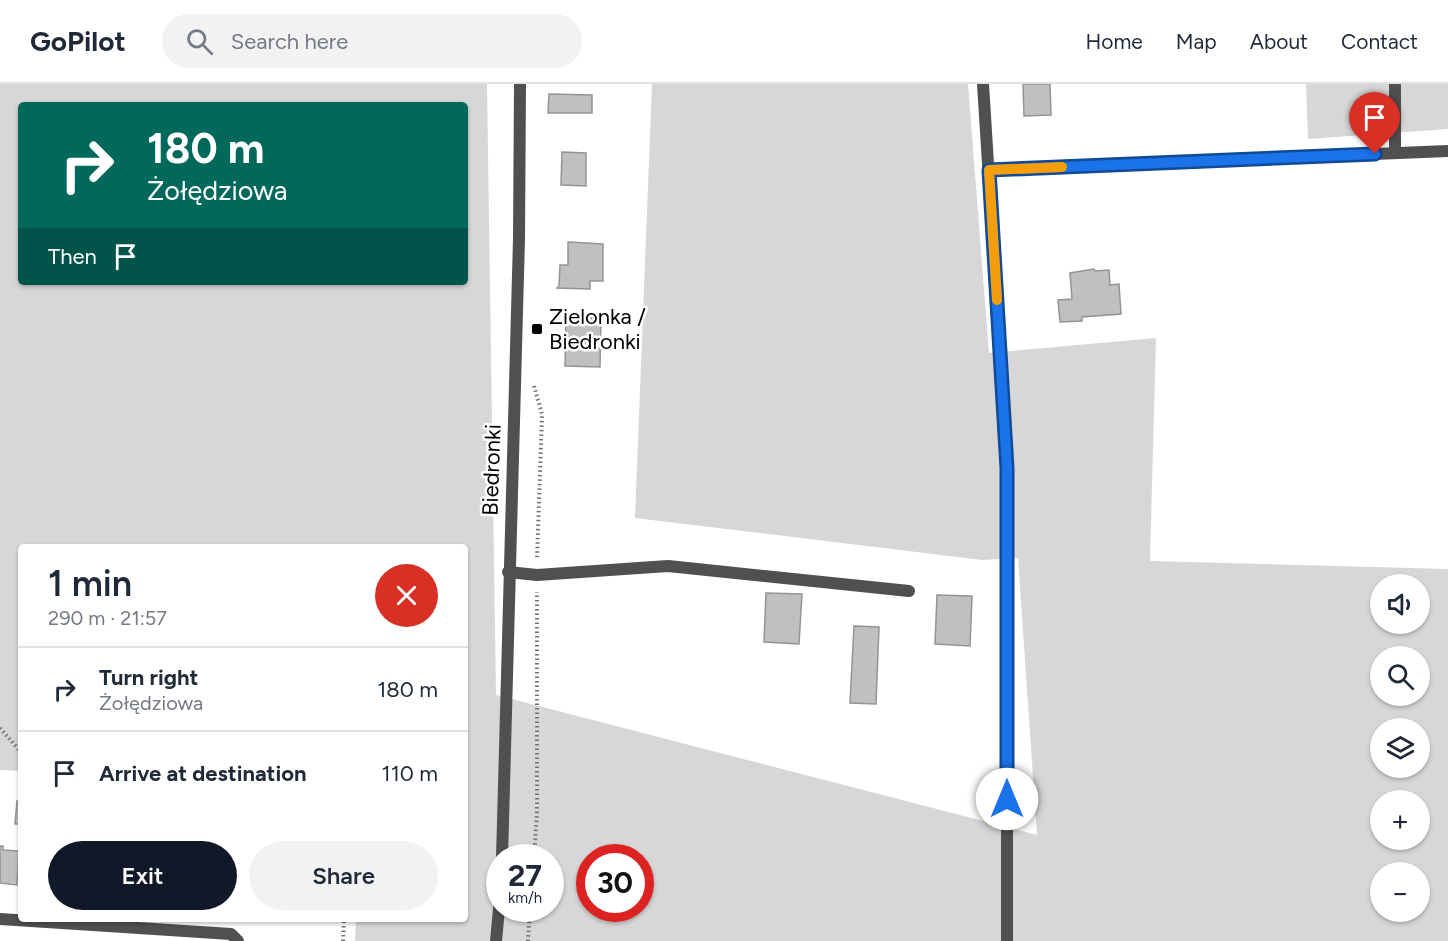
<!DOCTYPE html>
<meta charset="utf-8">
<style>
body{margin:0;font-family:Figtree,sans-serif;background:#f2f2f3;color:#1f2937;height:100vh;display:flex;flex-direction:column;font-size:22px;white-space:nowrap}
*{box-sizing:border-box;margin:0}
p{font-size:20px;color:#747a83}
.icon{flex:none;width:33px;height:33px;fill:none;stroke:currentColor;stroke-width:2;stroke-linecap:round;stroke-linejoin:round}
.map{position:relative;flex:1;overflow:hidden}
.drawer{position:absolute;left:18px;top:460px;width:450px;height:378px;display:flex;flex-direction:column;background:#fff;border-radius:6px;box-shadow:0 2px 4px #0004}
.drawer>*{flex:none}
.top-card{position:absolute;left:18px;top:18px;width:450px;height:183px;border-radius:6px;box-shadow:0 2px 4px #0004;background:#00695c;color:#fff;overflow:hidden}
.tools{position:absolute;left:1370px;top:490px;display:grid;gap:12px}
.tools a{display:grid;place-items:center;width:60px;height:60px;border-radius:50%;background:#fff;box-shadow:0 2px 4px #0004;font-size:30px}
.speed{position:absolute;left:486px;top:760px;display:flex;gap:12px;font-size:30px;font-weight:700;text-align:center}
.speed>*{display:grid;place-content:center;width:78px;height:78px;border-radius:50%;background:#fff;box-shadow:0 2px 4px #0004;line-height:1}
.speed small{font-size:15px;font-weight:400}
.speed .limit{border:9px solid #d22;background:#fff;color:#111}
.pin{position:absolute;display:grid;place-items:center;width:51px;height:51px;color:#fff;margin:-62px -26px;border-radius:50% 50% 50% 0;rotate:-45deg;box-shadow:0 0 6px #0007}
.pin .icon{rotate:45deg}
.me{position:absolute;width:66px;margin:-33px;rotate:0deg;stroke-linejoin:round;filter:drop-shadow(0 0 4px #0008)}
.turn{display:flex;align-items:center;gap:21px;height:126px;padding:0 30px;font-size:27px}
.turn .icon{width:78px;height:78px;stroke-width:2.5}
.turn b{display:block;font-size:42px;line-height:51px}
.then{display:flex;align-items:center;height:57px;padding:0 30px;background:#0003;gap:12px;font-size:22px}
.round{display:grid;place-items:center;flex:none;width:63px;height:63px;border-radius:32px;background:#f2f2f3}
.headline{display:flex;align-items:center;justify-content:space-between;height:102px;padding:0 30px}
h1{font-size:36px;font-weight:600;line-height:45px}
.action{display:flex;gap:12px;margin-top:auto;padding:12px 30px}
.action a{flex:1;height:69px;border-radius:36px;background:#111827;color:#fff;font-size:24px;font-weight:600;line-height:69px;text-align:center}
.action a+a{background:#f2f2f3;color:#1f2937}
ul{padding:0;list-style:none}
li{display:flex;align-items:center;gap:18px;height:84px;padding:0 30px;border-top:2px solid #e0e1e3}
li div{flex:1}
li b{display:block;font-size:22px}
li em{font-style:normal}
header{display:flex;align-items:center;gap:36px;box-sizing:border-box;height:84px;padding:0 30px;background:#fff;border-bottom:2px solid #e0e1e3}
header strong{font-size:28px}
nav{display:flex;gap:33px;margin-inline-start:auto;font-size:21px}
.search{width:420px;height:54px;background:#f2f2f3;display:flex;align-items:center;gap:15px;box-sizing:border-box;padding:0 21px;border-radius:33px;color:#747a83;font-size:22px}
.map>svg:first-child{display:block}
.green{fill:#d7d7d7;fill-rule:evenodd}
.building{fill:#c0c0c0;stroke:#949494;stroke-width:1.5}
.lines{fill:none;stroke-linecap:round;stroke-linejoin:round}
.path{stroke:#727272;stroke-width:4;stroke-dasharray:1.5 3;stroke-linecap:butt}
.lane{stroke:#505050;stroke-width:12}
.street{stroke:#505050;stroke-width:12}
.route-casing{stroke:#114b97;stroke-width:15}
.route{stroke:#1a73e8;stroke-width:10}
.slow{stroke:#f59e0b;stroke-width:10}
.poi-dot{fill:#000;stroke:#fff;stroke-width:2}
.labels{text-anchor:middle;stroke-width:5;stroke-linejoin:round;paint-order:stroke}
.poi-label{font-size:22px;fill:#000;stroke:#fff;text-anchor:start}
.street-label{font-size:22px;fill:#000;stroke:#fff}
</style>
<header>
<strong>GoPilot</strong>
<div class="search"><svg class="icon" aria-label="search" viewBox="0 0 24 24"><circle cx="10" cy="10" r="6"/><path d="M15 15l6 6"/></svg>Search here</div>
<nav><a>Home</a><a>Map</a><a>About</a><a>Contact</a></nav>
</header>
<div class="map">
<svg width="1448" height="857" viewBox="0 0 1448 857">
<rect width="100%" height="100%" fill="#fff"/>
<g class="green">
<path d="M 0,0 L 487,0 L 496,611 L 1037,751 L 1018,474 L 982,476 L 635,434 L 652,0 L 968,0 L 989,269 L 1156,254 L 1150,477 L 1448,485 L 1448,857 L 355,857 L 356,836 L 465,836 L 465,464 L 21,464 L 21,687 L 0,686 ZM 21,21 L 465,21 L 465,198 L 21,198 ZM 1380,501 L 1419,501 L 1419,540 L 1380,540 ZM 1380,573 L 1419,573 L 1419,612 L 1380,612 ZM 1380,645 L 1419,645 L 1419,684 L 1380,684 ZM 1380,717 L 1419,717 L 1419,756 L 1380,756 ZM 500,774 L 550,774 L 550,825 L 500,825 ZM 590,774 L 640,774 L 640,825 L 590,825 ZM 1380,789 L 1419,789 L 1419,828 L 1380,828 Z"/>
<polygon points="1306,0 1448,0 1448,45 1308,55"/>
</g>
<g class="building">
<polygon points="1023,0 1050,0 1051,31 1024,32"/>
<polygon points="549,10 592,11 592,29 548,29"/>
<polygon points="562,68 586,69 586,102 561,101"/>
<polygon points="568,158 603,160 603,197 590,197 590,205 557,204 559,202 560,181 568,181"/>
<polygon points="1094,185 1095,187 1109,186 1110,201 1119,200 1121,230 1082,233 1082,237 1060,238 1058,216 1072,215 1070,189"/>
<polygon points="566,233 601,234 600,283 565,282"/>
<polygon points="766,509 802,510 799,560 764,558"/>
<polygon points="937,511 972,512 970,562 935,560"/>
<polygon points="854,542 879,543 876,620 850,619"/>
<polygon points="17,717 21,718 21,740 15,740"/>
<polygon points="0,762 3,762 3,766 19,767 17,801 0,799"/>
</g>
<g class="lines">
<g class="path">
<polyline points="534,302 542,330 537,476"/>
<polyline points="0,644 21,668"/>
<polyline points="534,774 537,729 537,508"/>
<polyline points="343,857 344,836"/>
<polyline points="528,857 530,825"/>
</g>
<polyline class="lane" points="508,488 537,491 668,482 909,507"/>
<g class="street">
<polyline points="983,0 1007,384 1007,857"/>
<polyline points="1395,69 1395,0"/>
<polyline points="989,86 1448,67"/>
<polyline points="502,774 519,155 520,0"/>
<polyline points="0,835 231,850 238,857"/>
<polyline points="496,857 500,814"/>
</g>
</g>
<g class="lines">
<defs>
<polyline id="route" points="1007,715 1007,384 989,86 1375,70"/>
</defs>
<use href="#route" class="route-casing"/>
<use href="#route" class="route"/>
<polyline class="slow" points="997,216 989,86 1062,83"/>
</g>
<rect class="poi-dot" x="531" y="239" width="12" height="12" rx="3"/>
<g class="labels">
<g class="poi-label">
<text x="549" y="240">Zielonka /<tspan x="549" dy="25">Biedronki</tspan></text>
</g>
<g class="street-label">
<text transform="translate(491 386) rotate(-88)" y="8">Biedronki</text>
</g>
</g>
</svg>
<div class="tools">
<a><svg class="icon" aria-label="sound" viewBox="0 0 24 24"><path d="M4 9h4l5-4v14l-5-4H4zM17 9q2 3 0 6"/></svg></a>
<a><svg class="icon" aria-label="search" viewBox="0 0 24 24"><circle cx="10" cy="10" r="6"/><path d="M15 15l6 6"/></svg></a>
<a><svg class="icon" aria-label="layers" viewBox="0 0 24 24"><path d="M12 4l9 5-9 5-9-5zM3 14l9 5 9-5"/></svg></a>
<a>+</a>
<a>−</a>
</div>
<div class="speed"><div>27<small>km/h</small></div><div class="limit">30</div></div>
<div class="pin" style="left:1375px;top:70px;background:#d93025"><svg class="icon" aria-label="arrive" viewBox="0 0 24 24"><path d="M6 21V4h12l-3 4 3 4H6"/></svg></div>
<svg class="me" style="left:1007px;top:715px" viewBox="-20 -20 40 40"><circle r="19" fill="#fff"/><path d="M0-13L10 11 0 6-10 11z" fill="#1a73e8"/></svg>
<div class="top-card">
<div class="turn"><svg class="icon" aria-label="right" viewBox="0 0 24 24"><path d="M7 20v-9h11M14 6l5 5-5 5"/></svg><div><b>180 m</b>Żołędziowa</div></div>
<div class="then">Then<svg class="icon" aria-label="arrive" viewBox="0 0 24 24"><path d="M6 21V4h12l-3 4 3 4H6"/></svg></div>
</div>
<section class="drawer">
<div class="headline"><div><h1>1 min</h1><p>290 m · 21:57</p></div><a class="round" style="background:#d93025;color:#fff"><svg class="icon" aria-label="close" viewBox="0 0 24 24"><path d="M6 6l12 12M18 6L6 18"/></svg></a></div>
<ul>
<li><svg class="icon" aria-label="right" viewBox="0 0 24 24"><path d="M7 20v-9h11M14 6l5 5-5 5"/></svg><div><b>Turn right</b><p>Żołędziowa</p></div><em>180 m</em></li>
<li><svg class="icon" aria-label="arrive" viewBox="0 0 24 24"><path d="M6 21V4h12l-3 4 3 4H6"/></svg><div><b>Arrive at destination</b></div><em>110 m</em></li>
</ul>
<div class="action"><a>Exit</a><a>Share</a></div>
</section>
</div>
